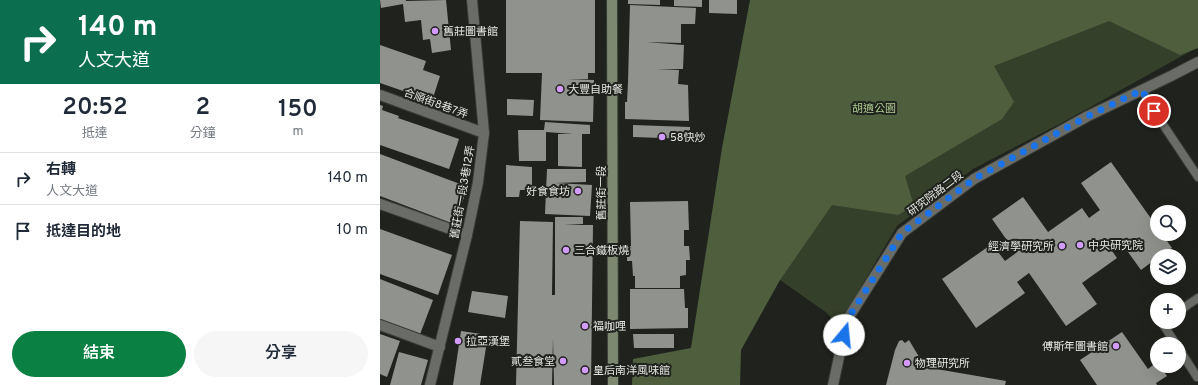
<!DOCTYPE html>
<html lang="zh-TW">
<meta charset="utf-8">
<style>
body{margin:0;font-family:Overpass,"Noto Sans TC",sans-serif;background:#f6f6f7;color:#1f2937;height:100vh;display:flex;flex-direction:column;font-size:15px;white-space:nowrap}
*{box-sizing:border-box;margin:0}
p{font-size:13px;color:#747a83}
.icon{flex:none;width:22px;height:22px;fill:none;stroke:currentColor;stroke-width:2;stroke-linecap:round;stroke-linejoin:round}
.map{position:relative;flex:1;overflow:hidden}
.sheet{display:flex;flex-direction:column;background:#fff;width:380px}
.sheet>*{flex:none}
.top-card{background:#0b6e4f;color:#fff;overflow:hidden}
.fabs{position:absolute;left:770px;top:205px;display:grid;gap:8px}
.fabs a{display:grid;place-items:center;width:36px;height:36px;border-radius:50%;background:#fff;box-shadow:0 4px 16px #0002;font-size:20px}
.pin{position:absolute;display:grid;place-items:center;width:34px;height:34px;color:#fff;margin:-17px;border:2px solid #fff;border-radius:50%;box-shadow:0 1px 4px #0007}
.me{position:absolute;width:44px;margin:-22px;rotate:17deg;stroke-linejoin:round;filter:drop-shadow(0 0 3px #0008)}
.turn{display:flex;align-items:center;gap:14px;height:84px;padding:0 12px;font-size:18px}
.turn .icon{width:52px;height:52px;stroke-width:2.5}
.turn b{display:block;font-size:28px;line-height:34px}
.eta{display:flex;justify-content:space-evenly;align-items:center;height:68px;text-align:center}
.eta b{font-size:24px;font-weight:600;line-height:28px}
.action{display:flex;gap:8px;margin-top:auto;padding:8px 12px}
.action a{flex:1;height:46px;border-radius:24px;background:#0b8043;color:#fff;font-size:16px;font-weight:600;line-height:46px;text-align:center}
.action a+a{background:#f6f6f7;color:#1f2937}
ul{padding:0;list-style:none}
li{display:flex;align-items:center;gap:12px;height:52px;padding:0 12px;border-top:1px solid #e0e1e3}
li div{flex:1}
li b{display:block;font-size:15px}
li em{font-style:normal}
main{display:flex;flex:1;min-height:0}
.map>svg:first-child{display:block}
.green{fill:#35402a}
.forest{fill:#4f5f3e}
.building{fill:#90938d}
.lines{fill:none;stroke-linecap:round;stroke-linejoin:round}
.service-casing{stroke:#393c37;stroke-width:10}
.minor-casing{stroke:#393c37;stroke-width:12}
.secondary-casing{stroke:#393c37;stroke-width:12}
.service{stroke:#6a6d67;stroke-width:8}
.minor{stroke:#6a6d67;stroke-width:10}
.secondary{stroke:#7c8970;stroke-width:10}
.route{stroke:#1a73e8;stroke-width:7;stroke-dasharray:0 12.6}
.poi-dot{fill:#d39cfc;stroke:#20221d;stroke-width:1.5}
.labels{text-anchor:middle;stroke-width:4;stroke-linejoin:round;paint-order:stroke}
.poi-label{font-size:11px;fill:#e4e6e2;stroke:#20221d;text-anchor:start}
.street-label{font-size:11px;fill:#e4e6e2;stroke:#20221d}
.park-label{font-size:11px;fill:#adca90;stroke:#20221d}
</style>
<main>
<section class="sheet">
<div class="top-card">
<div class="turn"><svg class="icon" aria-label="right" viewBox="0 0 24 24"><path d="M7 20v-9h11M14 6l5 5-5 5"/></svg><div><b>140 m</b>人文大道</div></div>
</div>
<div class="eta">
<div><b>20:52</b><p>抵達</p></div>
<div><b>2</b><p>分鐘</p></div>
<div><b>150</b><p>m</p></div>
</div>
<ul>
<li><svg class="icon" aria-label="right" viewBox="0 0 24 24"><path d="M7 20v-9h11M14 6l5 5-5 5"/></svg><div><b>右轉</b><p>人文大道</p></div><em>140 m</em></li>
<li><svg class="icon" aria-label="arrive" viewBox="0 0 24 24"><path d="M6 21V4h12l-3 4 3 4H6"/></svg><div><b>抵達目的地</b></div><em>10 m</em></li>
</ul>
<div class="action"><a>結束</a><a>分享</a></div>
</section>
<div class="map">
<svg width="818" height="385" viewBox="0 0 818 385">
<rect width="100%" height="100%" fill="#20221d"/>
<polygon class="green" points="389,0 818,0 818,47 687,120 593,169 517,226 458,326 447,313 400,280"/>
<polygon class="forest" points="370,0 818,0 818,48 800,55 729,21 614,66 634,102 622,119 525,176 534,206 518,215 452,205 400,280 361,350 360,385 252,385 253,359 311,348 342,148"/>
<g class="building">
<polygon points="0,0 26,0 26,1 66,0 71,50 52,53 50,39 43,40 41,20 25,22 23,4 1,8"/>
<polygon points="126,0 215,0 215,73 208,73 208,79 187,79 214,80 213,122 160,120 162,73 126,73"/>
<polygon points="248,0 280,0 280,5 248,4"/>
<polygon points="294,0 322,0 322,7 294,6"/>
<polygon points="329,0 357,0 357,14 329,13"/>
<polygon points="250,5 316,8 315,24 301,24 301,43 266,42 304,45 303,69 277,69 299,70 298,84 308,85 309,121 245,119 245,102 247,102 248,82"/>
<polygon points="0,45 46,61 43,70 60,76 52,101 0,83"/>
<polygon points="127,99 154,100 153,116 127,115"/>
<polygon points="0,105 3,106 2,110 19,116 18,118 79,139 69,169 0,145"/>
<polygon points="165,122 210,125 210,134 202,134 202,167 178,166 178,134 193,134 166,132 166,161 139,161 138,130 164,130"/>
<polygon points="253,125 310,127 310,139 253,137"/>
<polygon points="0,154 88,187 74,224 0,196"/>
<polygon points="731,162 777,227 777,234 782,234 792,248 780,256 777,256 777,258 761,270 740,241 730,248 737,258 702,283 717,304 686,326 649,273 637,282 645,293 596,328 562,279 612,244 625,261 636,253 612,219 643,197 668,232 702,208 709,218 720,210 701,183"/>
<polygon points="126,165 152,167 152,190 140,190 139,197 126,197"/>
<polygon points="167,169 206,169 206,182 175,183 212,185 210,216 165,214"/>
<polygon points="308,201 309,230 304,230 304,246 309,246 310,260 306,260 306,275 300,276 300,288 255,288 255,276 253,276 252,261 247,261 247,246 251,246 250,202"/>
<polygon points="175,217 203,217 203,224 184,225 213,225 211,385 174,385 173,338 172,385 136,385 140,221 173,222 172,295 175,295"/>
<polygon points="0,229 72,255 58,295 0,274"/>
<polygon points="0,279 53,300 39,337 0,322"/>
<polygon points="250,289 304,289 305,308 308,308 308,328 250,329"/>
<polygon points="92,291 128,296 125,318 88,312"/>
<polygon points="81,331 108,335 100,385 73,385"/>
<polygon points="742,332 768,369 777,362 777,366 780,366 787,376 776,383 777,385 717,385 700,360"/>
<polygon points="0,334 20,341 7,377 0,374"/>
<polygon points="253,334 294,334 294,348 254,348"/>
<polygon points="522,340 525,343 529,340 545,367 626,381 625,385 506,385 515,350 519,341"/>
<polygon points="19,352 48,360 41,385 10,385"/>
</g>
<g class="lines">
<defs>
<g id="service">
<polyline points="762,90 774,111 818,177"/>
<polyline points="799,311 818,298"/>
<polyline points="784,322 782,323 796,344"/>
<polyline points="799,349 817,377"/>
</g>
<g id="minor">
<polyline points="0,95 104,133"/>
<polyline points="0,204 87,235"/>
<polyline points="0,325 60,347"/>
<polyline points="50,385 87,235 98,182 104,133 92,0"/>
<polyline points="453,385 467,320 522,233 594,179 708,116 791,76 818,62"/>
</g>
<polyline id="secondary" points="232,0 233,385"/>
</defs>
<use href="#service" class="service-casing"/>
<use href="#minor" class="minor-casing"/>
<use href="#secondary" class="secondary-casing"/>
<use href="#service" class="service"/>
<use href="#minor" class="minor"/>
<use href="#secondary" class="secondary"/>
</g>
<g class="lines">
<polyline class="route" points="464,335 467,320 522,233 594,179 708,116 762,90 774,111"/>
</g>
<g class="poi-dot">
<circle cx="55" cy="31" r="4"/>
<circle cx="180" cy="89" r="4"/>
<circle cx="282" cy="137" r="4"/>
<circle cx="198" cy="191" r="4"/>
<circle cx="700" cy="245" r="4"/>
<circle cx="682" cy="246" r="4"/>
<circle cx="186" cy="250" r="4"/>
<circle cx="205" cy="326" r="4"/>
<circle cx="78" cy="341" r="4"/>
<circle cx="736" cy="346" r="4"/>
<circle cx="183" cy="361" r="4"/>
<circle cx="527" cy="363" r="4"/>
<circle cx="205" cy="370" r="4"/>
</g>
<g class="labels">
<g class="poi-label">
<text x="63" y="35">舊莊圖書館</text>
<text x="188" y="93">大豐自助餐</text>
<text x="290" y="141">58快炒</text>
<text x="190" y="195" text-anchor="end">好食食坊</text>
<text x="708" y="249">中央研究院</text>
<text x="674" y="250" text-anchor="end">經濟學研究所</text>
<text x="194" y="254">三合鐵板燒</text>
<text x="213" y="330">福咖哩</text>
<text x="86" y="345">拉亞漢堡</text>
<text x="728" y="350" text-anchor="end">傅斯年圖書館</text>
<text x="175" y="365" text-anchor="end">貳叁食堂</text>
<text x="535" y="367">物理研究所</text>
<text x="213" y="374">皇后南洋風味館</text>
</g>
<g class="street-label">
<text transform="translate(56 103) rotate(20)" y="4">合順街8巷7弄</text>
<text transform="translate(82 192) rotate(-80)" y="4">舊莊街一段3巷12弄</text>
<text transform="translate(221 193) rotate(-90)" y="4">舊莊街一段</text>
<text transform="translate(555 193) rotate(-37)" y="4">研究院路二段</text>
</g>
<g class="park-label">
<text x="494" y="112">胡適公園</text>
</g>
</g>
</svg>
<div class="fabs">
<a><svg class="icon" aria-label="search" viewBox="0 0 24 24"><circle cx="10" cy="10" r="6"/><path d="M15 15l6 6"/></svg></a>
<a><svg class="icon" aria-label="layers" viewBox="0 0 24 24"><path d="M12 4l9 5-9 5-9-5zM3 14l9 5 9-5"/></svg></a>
<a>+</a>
<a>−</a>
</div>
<div class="pin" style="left:774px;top:111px;background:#d93025"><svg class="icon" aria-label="arrive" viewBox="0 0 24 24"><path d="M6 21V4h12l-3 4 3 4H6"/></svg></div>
<svg class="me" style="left:464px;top:335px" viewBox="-20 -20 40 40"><circle r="19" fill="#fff"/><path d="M0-13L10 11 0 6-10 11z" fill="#1a73e8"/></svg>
</div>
</main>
